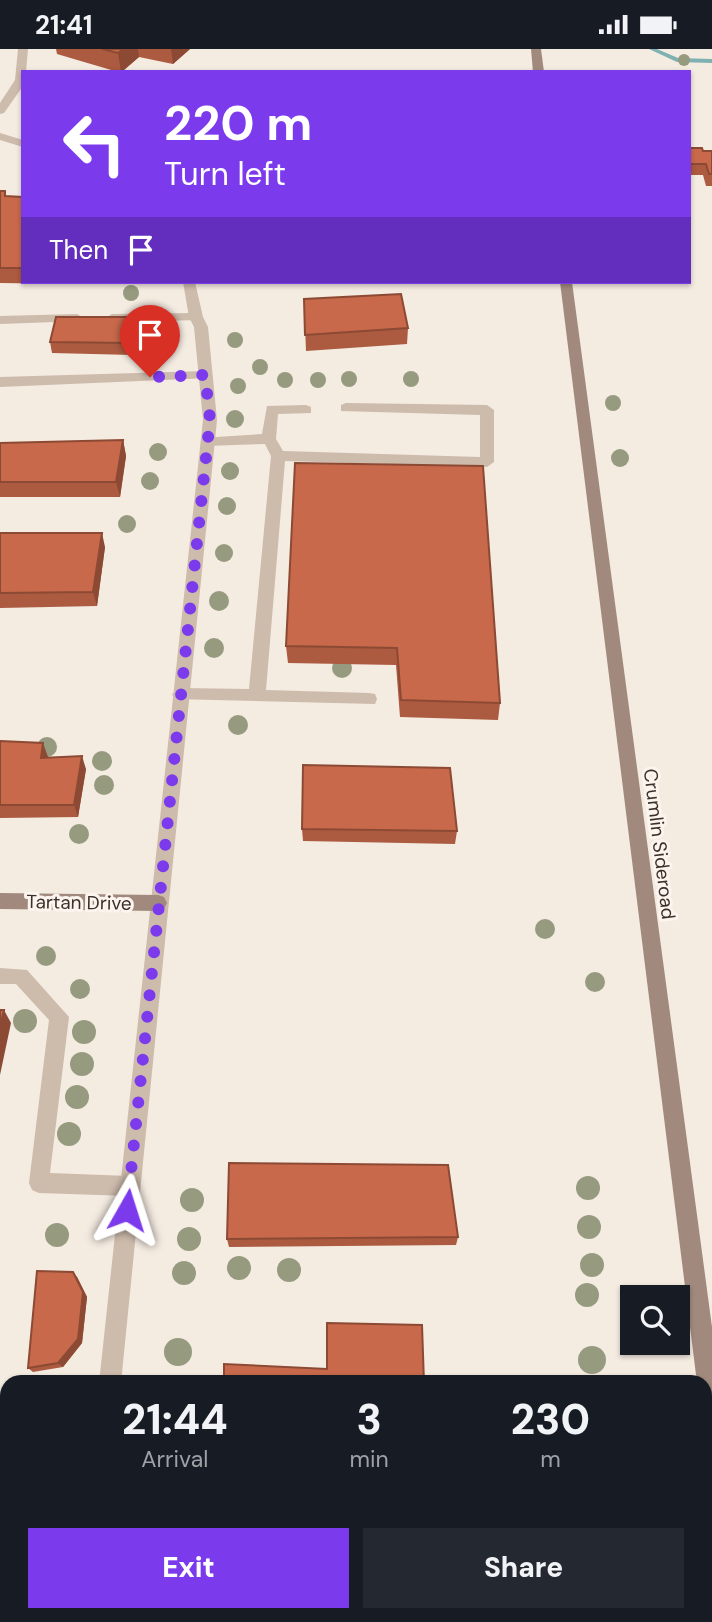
<!DOCTYPE html>
<style>
body{margin:0;font-family:"DM Sans",sans-serif;background:#242831;color:#f1f3f6;height:100vh;display:flex;flex-direction:column;font-size:26px;white-space:nowrap}
*{box-sizing:border-box;margin:0}
p{font-size:23px;color:#9ea1a6}
.icon{flex:none;width:38px;height:38px;fill:none;stroke:currentColor;stroke-width:2;stroke-linecap:round;stroke-linejoin:round}
.map{position:relative;flex:1;overflow:hidden}
.side{position:absolute;left:0px;top:1326px;width:712px;height:247px;display:flex;flex-direction:column;background:#171b24;border-radius:21px 21px 0 0;box-shadow:0 2px 5px #0004}
.side>*{flex:none}
.top-card{position:absolute;left:21px;top:21px;width:670px;height:214px;border-radius:0px;box-shadow:0 2px 5px #0004;background:#7c3aed;color:#fff;overflow:hidden}
.tools{position:absolute;left:620px;top:1236px;display:grid;gap:14px}
.tools a{display:grid;place-items:center;width:70px;height:70px;border-radius:0px;background:#171b24;box-shadow:0 2px 5px #0004;font-size:35px}
.pin{position:absolute;display:grid;place-items:center;width:60px;height:60px;color:#fff;margin:-72px -30px;border-radius:50% 50% 50% 0;rotate:-45deg;box-shadow:0 0 7px #0007}
.pin .icon{rotate:45deg}
.me{position:absolute;width:77px;margin:-38px;rotate:6deg;stroke-linejoin:round;filter:drop-shadow(0 0 5px #0008)}
.turn{display:flex;align-items:center;gap:24px;height:147px;padding:0 28px;font-size:32px}
.turn .icon{width:91px;height:91px;stroke-width:2.5}
.turn b{display:block;font-size:49px;line-height:60px}
.then{display:flex;align-items:center;height:66px;padding:0 28px;background:#0003;gap:14px;font-size:26px}
.eta{display:flex;justify-content:space-evenly;align-items:center;height:119px;text-align:center}
.eta b{font-size:42px;font-weight:800;line-height:49px}
.button{display:flex;gap:14px;margin-top:auto;padding:14px 28px}
.button a{flex:1;height:80px;border-radius:0px;background:#7c3aed;color:#fff;font-size:28px;font-weight:800;line-height:80px;text-align:center}
.button a+a{background:#242831;color:#f1f3f6}
.status{display:flex;justify-content:space-between;align-items:center;height:49px;padding:0 35px;background:#171b24;direction:ltr}
.status svg{height:19px;fill:currentColor}
.map>svg:first-child{display:block}
.lines{fill:none;stroke-linecap:round;stroke-linejoin:round}
.stream{fill:#7fb0b2;fill-rule:evenodd}
.lane{fill:#cdbbac;fill-rule:evenodd}
.street{fill:#cdbbac;fill-rule:evenodd}
.secondary{fill:#a18a7d;fill-rule:evenodd}
.tree{fill:#969b7f}
.wall{fill:#ac5a40}
.shaded-wall{fill:#8c4a34}
.building{fill:#c8694b;stroke:#8c4a34;stroke-width:2}
.route{stroke:#7c3aed;stroke-width:12;stroke-dasharray:0 21.6}
.labels{text-anchor:middle;stroke-width:6;stroke-linejoin:round;paint-order:stroke}
.street-label{font-size:19px;fill:#3b302b;stroke:#fbf5ee}
</style>
<div class="status"><b>21:41</b><svg viewBox="0 0 49 12"><path d="M0 12V9h3v3zM5 12V6h3v6zM10 12V3h3v9zM15 12V0h3v12zM26 1h20v11H26zM47 4h2v5h-2z"/></svg></div>
<div class="map">
<svg width="712" height="1573" viewBox="0 0 712 1573">
<rect width="100%" height="100%" fill="#f4ebe1"/>
<g class="lines">
<polygon class="stream" points="649,0 657,0 678,9 712,10 712,14 677,13"/>
<g class="lane">
<polygon points="18,0 28,0 26,23 23,23 23,37 4,64 0,65 0,54 15,31"/>
<polygon points="196,264 203,268 201,271 112,273 105,269 112,265"/>
<polygon points="77,265 84,269 82,272 0,275 0,267"/>
<polygon points="205,322 210,323 210,329 0,338 0,328"/>
<polygon points="346,354 487,356 494,361 494,413 487,418 285,412 266,641 369,644 375,645 377,650 375,655 174,650 172,645 180,639 249,640 271,407 265,395 206,397 201,395 201,389 262,385 267,357 306,356 311,358 311,364 278,365 276,390 283,402 480,408 480,366 341,362 341,356"/>
<polygon points="0,919 27,921 69,968 50,1124 129,1127 136,1130 139,1137 136,1144 129,1147 39,1144 32,1141 29,1134 49,971 16,935 0,935"/>
</g>
<g class="street">
<polygon points="0,84 23,91 23,98 0,91"/>
<polygon points="183,233 195,233 203,268 208,278 217,371 121,1334 99,1334 203,371 194,278 189,268"/>
<rect x="74" y="1566" width="24" height="7"/>
</g>
<g class="secondary">
<polygon points="531,0 541,0 544,23 533,23"/>
<polygon points="560,233 572,233 712,1278 712,1373 705,1370 705,1334 697,1334"/>
<polygon points="0,844 158,846 164,848 167,854 164,860 158,862 0,860"/>
</g>
</g>
<g class="tree">
<circle cx="684" cy="11" r="6"/>
<circle cx="131" cy="244" r="8"/>
<circle cx="235" cy="291" r="8"/>
<circle cx="139" cy="297" r="8"/>
<circle cx="260" cy="318" r="8"/>
<circle cx="349" cy="330" r="8"/>
<circle cx="411" cy="330" r="8"/>
<circle cx="285" cy="331" r="8"/>
<circle cx="318" cy="331" r="8"/>
<circle cx="238" cy="337" r="8"/>
<circle cx="613" cy="354" r="8"/>
<circle cx="235" cy="370" r="9"/>
<circle cx="158" cy="403" r="9"/>
<circle cx="620" cy="409" r="9"/>
<circle cx="230" cy="422" r="9"/>
<circle cx="150" cy="432" r="9"/>
<circle cx="227" cy="457" r="9"/>
<circle cx="127" cy="475" r="9"/>
<circle cx="224" cy="504" r="9"/>
<circle cx="219" cy="552" r="10"/>
<circle cx="214" cy="599" r="10"/>
<circle cx="342" cy="619" r="10"/>
<circle cx="238" cy="676" r="10"/>
<circle cx="47" cy="698" r="10"/>
<circle cx="102" cy="712" r="10"/>
<circle cx="104" cy="736" r="10"/>
<circle cx="79" cy="785" r="10"/>
<circle cx="545" cy="880" r="10"/>
<circle cx="46" cy="907" r="10"/>
<circle cx="595" cy="933" r="10"/>
<circle cx="80" cy="940" r="10"/>
<circle cx="25" cy="972" r="12"/>
<circle cx="84" cy="983" r="12"/>
<circle cx="82" cy="1015" r="12"/>
<circle cx="77" cy="1048" r="12"/>
<circle cx="69" cy="1085" r="12"/>
<circle cx="588" cy="1139" r="12"/>
<circle cx="192" cy="1151" r="12"/>
<circle cx="589" cy="1178" r="12"/>
<circle cx="57" cy="1186" r="12"/>
<circle cx="189" cy="1190" r="12"/>
<circle cx="592" cy="1216" r="12"/>
<circle cx="239" cy="1219" r="12"/>
<circle cx="289" cy="1221" r="12"/>
<circle cx="184" cy="1224" r="12"/>
<circle cx="587" cy="1246" r="12"/>
<circle cx="178" cy="1303" r="14"/>
<circle cx="592" cy="1311" r="14"/>
</g>
<g class="wall">
<polygon points="56,0 190,0 173,15 139,8 122,23 118,23 57,5"/>
<polygon points="690,99 703,102 712,102 712,137 706,137 703,126 690,126"/>
<polygon points="0,142 7,147 23,148 23,233 69,233 69,235 0,234"/>
<polygon points="304,250 408,279 407,295 306,302"/>
<polygon points="135,268 137,279 133,306 52,304 50,293"/>
<polygon points="123,391 126,407 120,448 0,448 0,394"/>
<polygon points="295,414 500,654 498,671 400,668 396,616 288,614 286,597"/>
<polygon points="0,484 105,498 97,557 0,559"/>
<polygon points="0,692 86,720 78,768 0,769"/>
<polygon points="302,780 457,782 455,795 303,792"/>
<polygon points="458,1188 456,1196 229,1198 227,1190"/>
<polygon points="77,1228 87,1248 82,1294 63,1318 33,1323 28,1319"/>
<polygon points="540,1566 624,1566 625,1573 540,1573"/>
</g>
<g class="shaded-wall">
<polygon points="123,0 138,0 139,8 121,23 118,4"/>
<polygon points="171,0 190,0 173,15"/>
<polygon points="135,268 137,279 133,306 131,294"/>
<polygon points="123,391 126,407 120,448 116,433"/>
<polygon points="102,484 105,498 97,557 93,543"/>
<polygon points="43,694 48,708 46,722 41,709"/>
<polygon points="82,707 86,720 78,768 74,756"/>
<polygon points="4,961 11,974 0,1026 0,978"/>
<polygon points="73,1223 77,1228 87,1248 82,1294 63,1318 58,1314"/>
</g>
<g class="building">
<polygon points="102,0 123,0 118,4"/>
<polygon points="690,99 702,99 703,102 712,102 712,125 709,125 706,115 690,115"/>
<polygon points="0,142 5,142 5,147 23,148 23,219 0,219"/>
<polygon points="401,245 408,279 305,286 304,250"/>
<polygon points="56,268 135,268 131,294 50,293"/>
<polygon points="123,391 116,433 0,433 0,394"/>
<polygon points="295,414 483,417 500,654 401,651 397,599 286,597"/>
<polygon points="0,484 102,484 93,543 0,544"/>
<polygon points="0,692 43,694 41,709 82,707 74,756 0,756"/>
<polygon points="303,716 450,719 457,782 302,780"/>
<polygon points="0,961 4,961 0,978"/>
<polygon points="229,1114 448,1116 458,1188 227,1190"/>
<polygon points="37,1222 73,1223 83,1243 78,1290 58,1314 28,1319"/>
<polygon points="327,1274 422,1276 424,1334 224,1334 224,1315 327,1320"/>
<rect x="221" y="1566" width="251" height="7"/>
<polygon points="543,1566 624,1566 625,1573 543,1573"/>
</g>
<g class="lines">
<polyline class="route" points="127,1161 210,370 205,326 150,328"/>
</g>
<g class="labels">
<g class="street-label">
<text transform="translate(660 795) rotate(83)" y="7">Crumlin Sideroad</text>
<text transform="translate(79 853) rotate(1)" y="7">Tartan Drive</text>
</g>
</g>
</svg>
<div class="tools">
<a><svg class="icon" aria-label="search" viewBox="0 0 24 24"><circle cx="10" cy="10" r="6"/><path d="M15 15l6 6"/></svg></a>
</div>
<div class="pin" style="left:150px;top:328px;background:#d93025"><svg class="icon" aria-label="arrive" viewBox="0 0 24 24"><path d="M6 21V4h12l-3 4 3 4H6"/></svg></div>
<svg class="me" style="left:127px;top:1161px" viewBox="-20 -20 40 40"><path d="M0-17L14 15 0 8-14 15z" fill="#7c3aed" stroke="#fff" stroke-width="4"/></svg>
<div class="top-card">
<div class="turn"><svg class="icon" aria-label="left" viewBox="0 0 24 24"><path d="M17 20v-9H6M10 6l-5 5 5 5"/></svg><div><b>220 m</b>Turn left</div></div>
<div class="then">Then<svg class="icon" aria-label="arrive" viewBox="0 0 24 24"><path d="M6 21V4h12l-3 4 3 4H6"/></svg></div>
</div>
<section class="side">
<div class="eta">
<div><b>21:44</b><p>Arrival</p></div>
<div><b>3</b><p>min</p></div>
<div><b>230</b><p>m</p></div>
</div>
<div class="button"><a>Exit</a><a>Share</a></div>
</section>
</div>
